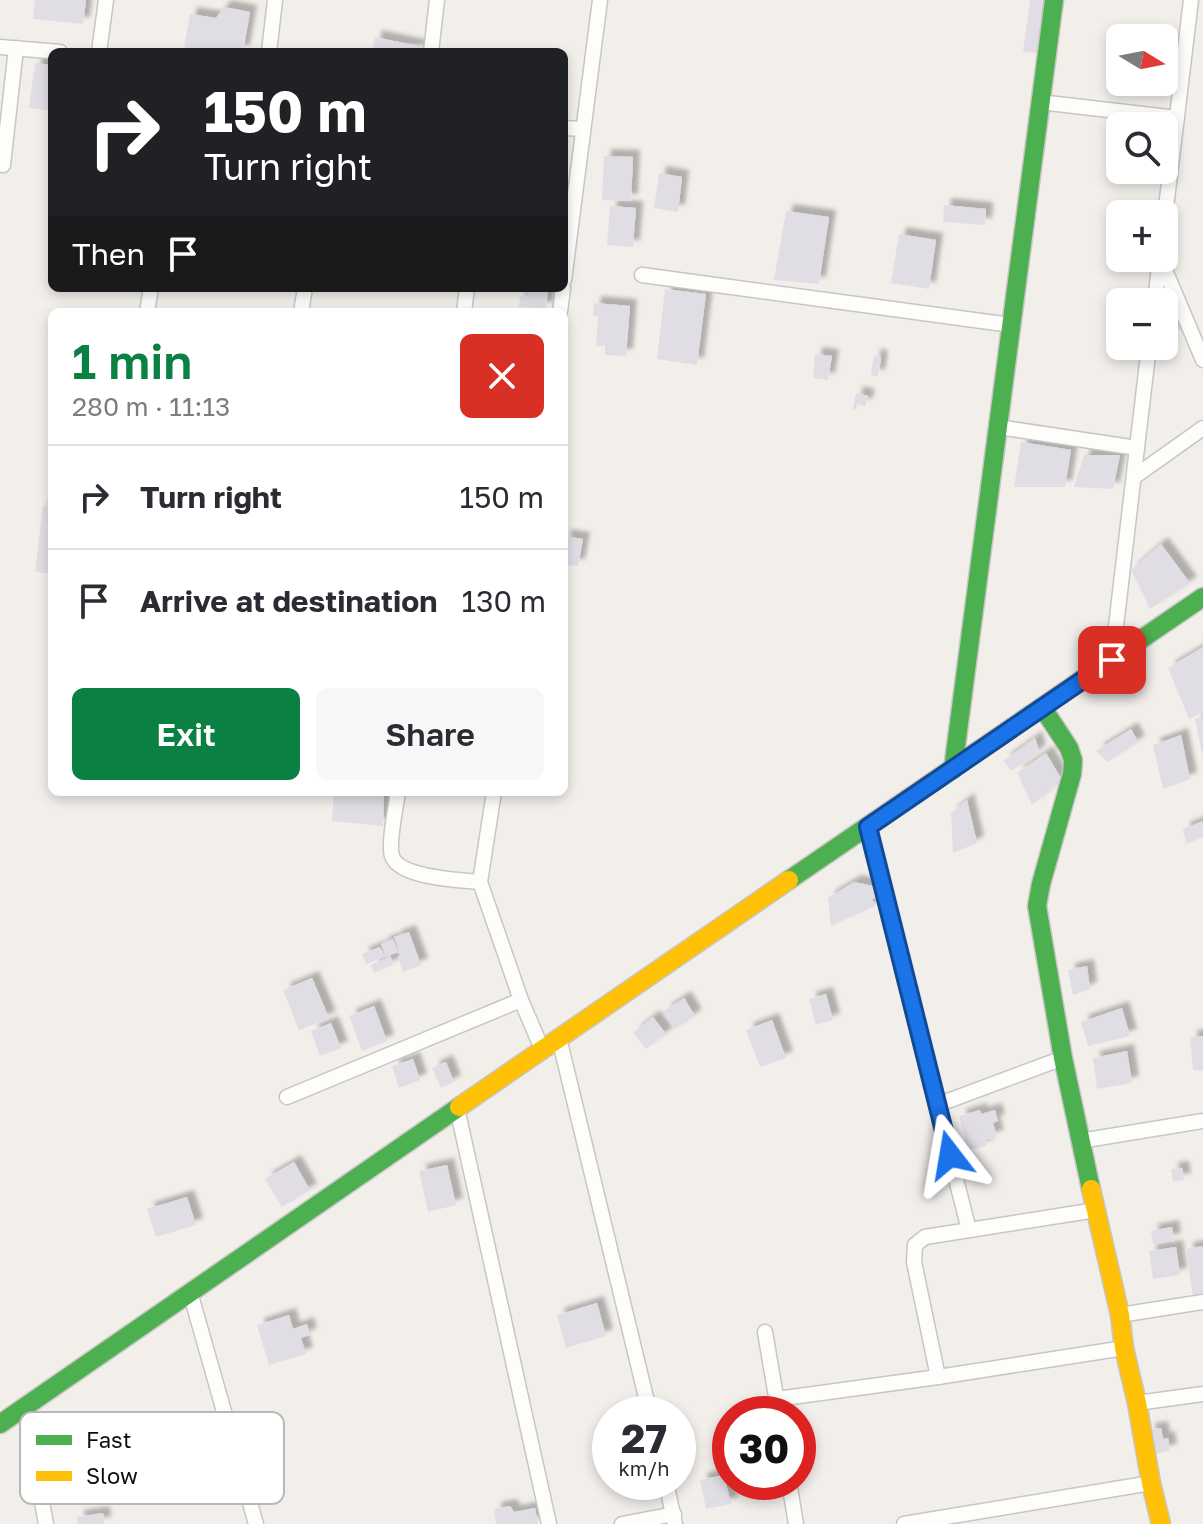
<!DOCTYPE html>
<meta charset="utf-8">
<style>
body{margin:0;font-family:"Golos Text",sans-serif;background:#f7f7f7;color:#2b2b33;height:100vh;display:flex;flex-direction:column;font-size:30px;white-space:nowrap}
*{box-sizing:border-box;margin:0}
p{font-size:26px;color:#7c7c81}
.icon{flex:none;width:44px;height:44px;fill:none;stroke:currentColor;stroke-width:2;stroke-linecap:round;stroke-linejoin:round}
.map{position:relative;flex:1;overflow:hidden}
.details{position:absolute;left:48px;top:308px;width:520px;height:488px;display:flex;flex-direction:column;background:#fff;border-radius:12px;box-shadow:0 4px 12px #0003}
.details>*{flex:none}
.guide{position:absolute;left:48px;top:48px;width:520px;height:244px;border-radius:12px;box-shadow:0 4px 12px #0003;background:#202124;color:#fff;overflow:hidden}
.needle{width:52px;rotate:100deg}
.controls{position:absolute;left:1106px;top:24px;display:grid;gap:16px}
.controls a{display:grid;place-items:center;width:72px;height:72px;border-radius:12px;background:#fff;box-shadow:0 4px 12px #0003;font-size:40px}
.speed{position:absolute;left:592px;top:1396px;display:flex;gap:16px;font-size:40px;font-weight:700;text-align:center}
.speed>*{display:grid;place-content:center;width:104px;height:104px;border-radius:50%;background:#fff;box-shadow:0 4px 12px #0003;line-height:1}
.speed small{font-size:20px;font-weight:400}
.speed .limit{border:12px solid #d22;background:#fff;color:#111}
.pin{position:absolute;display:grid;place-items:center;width:68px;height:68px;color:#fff;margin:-34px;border-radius:16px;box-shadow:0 4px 12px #0006}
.me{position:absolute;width:88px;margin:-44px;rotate:346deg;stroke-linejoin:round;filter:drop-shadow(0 0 6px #0008)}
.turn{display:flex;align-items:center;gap:28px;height:168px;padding:0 24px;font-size:36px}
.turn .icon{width:104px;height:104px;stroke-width:2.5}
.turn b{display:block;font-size:56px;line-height:68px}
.then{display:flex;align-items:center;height:76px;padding:0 24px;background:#0003;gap:16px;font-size:30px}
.round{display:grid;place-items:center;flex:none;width:84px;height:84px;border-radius:12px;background:#f7f7f7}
.summary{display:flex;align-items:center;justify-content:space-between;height:136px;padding:0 24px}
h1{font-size:48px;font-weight:600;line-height:60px;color:#0b8043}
.action{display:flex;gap:16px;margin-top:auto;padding:16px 24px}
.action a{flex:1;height:92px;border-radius:12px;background:#0b8043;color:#fff;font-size:32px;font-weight:600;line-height:92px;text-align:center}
.action a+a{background:#f7f7f7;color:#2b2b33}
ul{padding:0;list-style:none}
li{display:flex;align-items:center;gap:24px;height:104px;padding:0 24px;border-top:2px solid #e1e1e2}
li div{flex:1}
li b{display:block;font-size:30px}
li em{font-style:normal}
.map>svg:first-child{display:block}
.building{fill:#e1dde5;filter:url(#shadow)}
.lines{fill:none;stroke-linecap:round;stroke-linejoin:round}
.street-casing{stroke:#c8c6c3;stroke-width:17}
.fast-casing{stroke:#c8c6c3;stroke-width:21}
.slow-casing{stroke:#c8c6c3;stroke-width:21}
.street{stroke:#fdfdfc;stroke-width:14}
.fast{stroke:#4caf50;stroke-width:18}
.slow{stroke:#ffc107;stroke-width:18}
.route-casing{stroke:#114b97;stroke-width:20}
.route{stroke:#1a73e8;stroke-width:14}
.key{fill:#fff;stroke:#b7b7b6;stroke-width:2}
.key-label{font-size:22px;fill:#100e0c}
</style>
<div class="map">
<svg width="1203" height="1524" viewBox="0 0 1203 1524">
<defs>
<filter id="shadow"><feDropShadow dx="7" dy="-7" stdDeviation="2" flood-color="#0004"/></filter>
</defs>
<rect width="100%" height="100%" fill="#f2efeb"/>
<g class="building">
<polygon points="35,0 86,0 83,24 33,19"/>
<polygon points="1030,0 1043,0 1037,53 1023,52"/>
<polygon points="224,7 250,12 243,52 209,52 184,47 190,14 216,18"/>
<polygon points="375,37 422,47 421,52 372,52"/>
<polygon points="35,63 52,65 52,111 29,108"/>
<polygon points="604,156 633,157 631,201 602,200"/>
<polygon points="659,173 682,177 678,212 654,208"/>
<polygon points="944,205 986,209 985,225 943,222"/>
<polygon points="610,206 636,208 633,247 607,245"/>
<polygon points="786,211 829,217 819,284 774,280"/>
<polygon points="899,234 936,240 929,289 891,283"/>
<polygon points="528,288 548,288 546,309 519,307 520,296 527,297"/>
<polygon points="665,289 706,294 697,365 657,359"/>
<polygon points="594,303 630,306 626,356 605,355 605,346 596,346 598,317 593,316"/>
<polygon points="1176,316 1182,329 1166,336 1164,331 1164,321"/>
<polygon points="815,354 832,356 828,380 813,378"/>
<polygon points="874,355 881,358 878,377 871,375"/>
<polygon points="856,393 868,396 865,406 857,404 856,409 853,409"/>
<polygon points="1021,442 1071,450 1065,487 1014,487"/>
<polygon points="1084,455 1120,455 1113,489 1074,487"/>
<polygon points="43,505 52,507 52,574 35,572"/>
<polygon points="564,536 583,539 578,566 564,565"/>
<polygon points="1161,544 1190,583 1150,609 1131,570"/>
<polygon points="1203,647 1203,712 1189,719 1168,668"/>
<polygon points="1203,716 1203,753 1202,753 1195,719"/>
<polygon points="1131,729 1138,742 1108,762 1096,751"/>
<polygon points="1181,735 1190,779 1163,789 1153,745"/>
<polygon points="1035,738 1039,751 1012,771 1003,761"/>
<polygon points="1046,753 1062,780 1032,805 1017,773"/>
<polygon points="334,792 384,793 383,826 332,821"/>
<polygon points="967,800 977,843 953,853 951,813"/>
<polygon points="1203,821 1203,837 1186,844 1183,829"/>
<polygon points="854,882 873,886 878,897 872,899 875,906 831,926 828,898"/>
<polygon points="409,932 421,965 403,972 398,957 401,956 394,937"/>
<polygon points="393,939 398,952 386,957 381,944"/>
<polygon points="380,947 385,957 366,964 362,954"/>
<polygon points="390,956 394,964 374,973 371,965"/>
<polygon points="1087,966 1090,989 1073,995 1068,970"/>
<polygon points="312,978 329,1018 299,1030 283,990"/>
<polygon points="826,994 833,1020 816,1025 809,999"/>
<polygon points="684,998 695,1016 675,1029 664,1011"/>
<polygon points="374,1006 387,1041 362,1051 349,1016"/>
<polygon points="1122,1008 1130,1036 1088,1046 1081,1022"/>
<polygon points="653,1017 666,1034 646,1049 633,1033"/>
<polygon points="772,1020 786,1058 760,1067 746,1030"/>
<polygon points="331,1023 341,1048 320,1056 311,1031"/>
<polygon points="1203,1036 1203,1071 1193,1070 1190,1037"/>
<polygon points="1127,1051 1132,1083 1097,1089 1093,1058"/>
<polygon points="413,1059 420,1080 399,1088 392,1066"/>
<polygon points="446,1062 454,1082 441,1088 432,1068"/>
<polygon points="980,1110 981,1114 995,1110 998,1121 993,1123 997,1137 985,1140 986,1146 968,1150 959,1116"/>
<polygon points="294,1162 310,1190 282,1207 265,1179"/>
<polygon points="447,1165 456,1205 428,1212 419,1171"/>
<polygon points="1182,1168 1184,1180 1173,1181 1171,1169"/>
<polygon points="187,1197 196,1225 156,1237 147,1209"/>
<polygon points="1172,1227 1174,1240 1153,1244 1151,1231"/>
<polygon points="1203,1246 1203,1301 1194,1303 1186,1249"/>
<polygon points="1176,1247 1180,1275 1153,1279 1149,1251"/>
<polygon points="597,1303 606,1336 566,1348 557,1315"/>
<polygon points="289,1315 293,1329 307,1324 310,1335 301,1338 306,1354 269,1365 257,1325"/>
<polygon points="1161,1428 1163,1439 1168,1438 1170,1451 1152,1454 1148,1430"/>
<polygon points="724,1475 731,1504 706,1509 700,1480"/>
<polygon points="510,1506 514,1512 535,1508 538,1524 496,1524 494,1509"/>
<polygon points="103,1513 104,1524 78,1524 77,1517"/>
</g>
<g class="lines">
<defs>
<g id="street">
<polyline points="0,47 60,52"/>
<polyline points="99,52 106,0"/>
<polyline points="269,52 275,0"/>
<polyline points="431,52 437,0"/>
<polyline points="1040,102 1177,118"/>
<polyline points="564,128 583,129"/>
<polyline points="3,165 16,48"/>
<polyline points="1164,224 1191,0"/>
<polyline points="1160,258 1203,360"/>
<polyline points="642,275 1011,325"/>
<polyline points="564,280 600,0"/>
<polyline points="1155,302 1160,258"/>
<polyline points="147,312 151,288"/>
<polyline points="301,312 305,288"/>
<polyline points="464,312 467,288"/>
<polyline points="560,312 563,288"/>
<polyline points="998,427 1137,448"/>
<polyline points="1134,477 1203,428"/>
<polyline points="1112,660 1149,346"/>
<path d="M 398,792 C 396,807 388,843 392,856 C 399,878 460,880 480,882 L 521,1000 L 542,1049"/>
<polyline points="868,827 937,1105"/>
<polyline points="480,882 494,792"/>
<polyline points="559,1038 650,1414"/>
<polyline points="287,1097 521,1000"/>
<polyline points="457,1108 549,1524"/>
<polyline points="1080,1141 1203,1121"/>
<polyline points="969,1230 937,1105 1063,1058"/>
<polyline points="190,1292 256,1524"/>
<polyline points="1120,1315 1203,1302"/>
<polyline points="765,1332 779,1414"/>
<polyline points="938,1377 914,1262 915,1245 925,1237 1096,1210"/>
<polyline points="777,1399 938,1377 1124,1348"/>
<polyline points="1137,1403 1203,1394"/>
<polyline points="25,1407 46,1524"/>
<polyline points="666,1482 675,1524"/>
<polyline points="789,1482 796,1524"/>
<polyline points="622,1524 674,1514"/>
<polyline points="904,1524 1151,1483"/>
</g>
<g id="fast">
<polyline points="1042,707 1069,748 1073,760 1072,774 1041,884 1037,906 1063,1058 1091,1189"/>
<polyline points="953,769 1054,0"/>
<polyline points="789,880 1203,597"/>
<polyline points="0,1424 459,1107"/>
</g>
<g id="slow">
<polyline points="459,1107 789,880"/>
<polyline points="1091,1189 1120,1315 1124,1348 1137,1403 1151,1483 1161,1524"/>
</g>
</defs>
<use href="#street" class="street-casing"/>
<use href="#fast" class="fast-casing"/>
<use href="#slow" class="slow-casing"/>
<use href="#street" class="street"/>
<use href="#fast" class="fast"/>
<use href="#slow" class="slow"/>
</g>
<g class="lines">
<defs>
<polyline id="route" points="950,1155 868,827 1112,660"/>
</defs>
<use href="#route" class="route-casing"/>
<use href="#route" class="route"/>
</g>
<rect x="20" y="1412" width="264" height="92" rx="12" class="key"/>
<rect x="36" y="1435" width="36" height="10" fill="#4caf50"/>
<rect x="36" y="1471" width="36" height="10" fill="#ffc107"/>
<g class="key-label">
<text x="86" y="1448">Fast</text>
<text x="86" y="1484">Slow</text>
</g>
</svg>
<div class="controls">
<a><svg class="needle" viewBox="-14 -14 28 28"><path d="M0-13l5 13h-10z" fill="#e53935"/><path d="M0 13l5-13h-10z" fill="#7c7c81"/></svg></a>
<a><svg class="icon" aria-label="search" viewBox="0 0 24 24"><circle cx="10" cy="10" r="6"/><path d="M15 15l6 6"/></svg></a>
<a>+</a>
<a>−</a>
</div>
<div class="speed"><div>27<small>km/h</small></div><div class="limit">30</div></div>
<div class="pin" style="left:1112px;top:660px;background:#d93025"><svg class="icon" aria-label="arrive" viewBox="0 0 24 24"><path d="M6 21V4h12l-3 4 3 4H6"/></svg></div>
<svg class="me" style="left:950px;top:1155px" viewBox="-20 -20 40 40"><path d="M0-17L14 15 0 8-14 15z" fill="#1a73e8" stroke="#fff" stroke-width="4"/></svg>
<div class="guide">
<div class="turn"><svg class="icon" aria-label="right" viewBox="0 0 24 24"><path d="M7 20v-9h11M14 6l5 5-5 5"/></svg><div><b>150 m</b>Turn right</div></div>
<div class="then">Then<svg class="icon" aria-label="arrive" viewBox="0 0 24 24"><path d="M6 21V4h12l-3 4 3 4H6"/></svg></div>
</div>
<section class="details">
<div class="summary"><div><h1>1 min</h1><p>280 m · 11:13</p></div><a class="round" style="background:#d93025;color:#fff"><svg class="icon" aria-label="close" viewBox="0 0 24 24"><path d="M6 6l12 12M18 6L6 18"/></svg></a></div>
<ul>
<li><svg class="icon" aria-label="right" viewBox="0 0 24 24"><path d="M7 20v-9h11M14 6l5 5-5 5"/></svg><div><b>Turn right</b></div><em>150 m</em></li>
<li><svg class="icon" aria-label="arrive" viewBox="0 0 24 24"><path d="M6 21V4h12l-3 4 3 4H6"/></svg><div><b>Arrive at destination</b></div><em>130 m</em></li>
</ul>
<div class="action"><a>Exit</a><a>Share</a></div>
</section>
</div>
